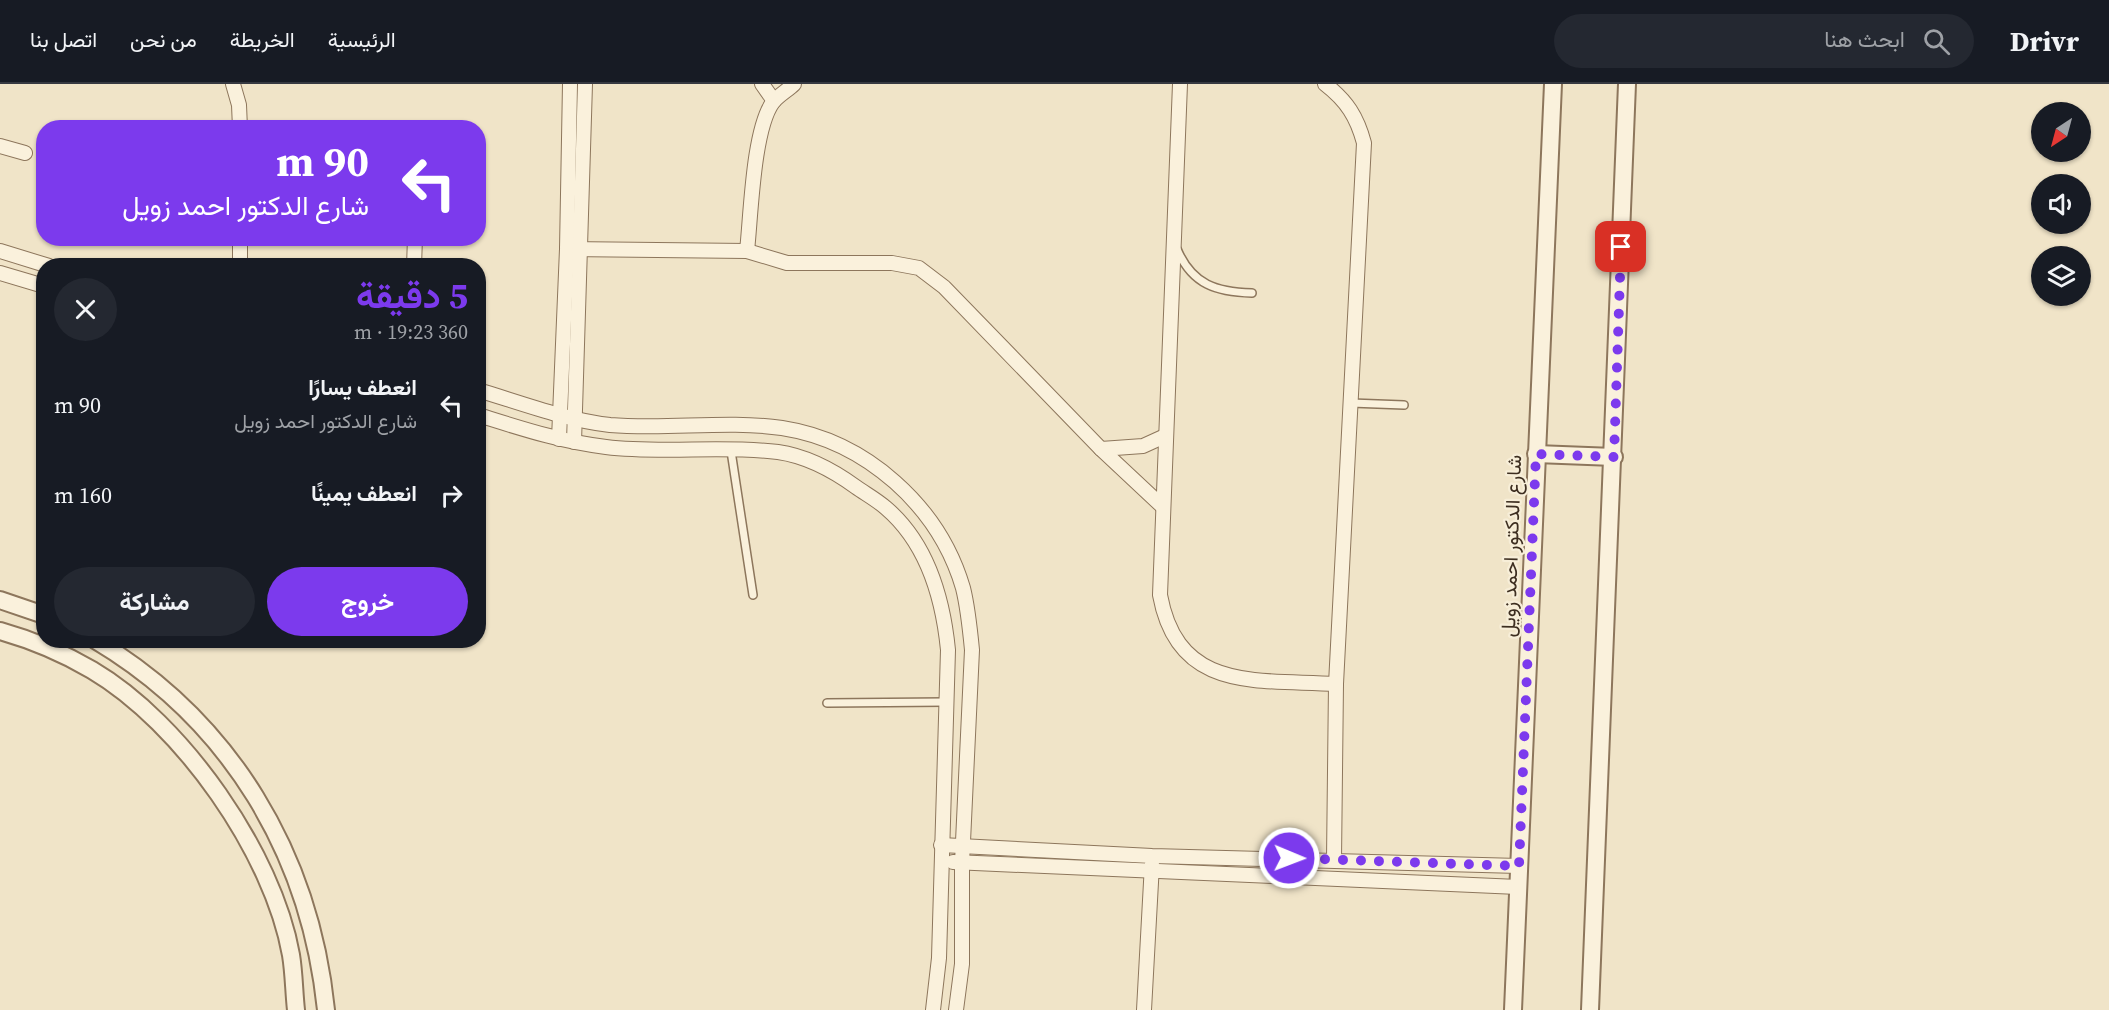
<!DOCTYPE html>
<html lang="ar">
<meta charset="utf-8">
<style>
body{margin:0;font-family:"Source Serif 4",Vazirmatn,serif;background:#242831;color:#f1f3f6;direction:rtl;height:100vh;display:flex;flex-direction:column;font-size:22px;white-space:nowrap}
*{box-sizing:border-box;margin:0}
p{font-size:20px;color:#9ea1a6}
.icon{flex:none;width:33px;height:33px;fill:none;stroke:currentColor;stroke-width:2;stroke-linecap:round;stroke-linejoin:round}
.map{position:relative;flex:1;overflow:hidden;direction:ltr}
.panel{position:absolute;left:36px;top:174px;width:450px;height:390px;display:flex;flex-direction:column;background:#171b24;border-radius:24px;box-shadow:0 2px 4px #0004;direction:rtl}
.panel>*{flex:none}
.top-card{position:absolute;left:36px;top:36px;width:450px;height:126px;border-radius:24px;box-shadow:0 2px 4px #0004;direction:rtl;background:#7c3aed;color:#fff;overflow:hidden}
.needle{width:39px;rotate:216deg}
.buttons{position:absolute;left:2031px;top:18px;display:grid;gap:12px}
.buttons a{display:grid;place-items:center;width:60px;height:60px;border-radius:50%;background:#171b24;box-shadow:0 2px 4px #0004;font-size:30px}
.pin{position:absolute;display:grid;place-items:center;width:51px;height:51px;color:#fff;margin:-26px;border-radius:12px;box-shadow:0 3px 9px #0006}
.me{position:absolute;width:66px;margin:-33px;rotate:91deg;stroke-linejoin:round;filter:drop-shadow(0 0 4px #0008)}
.turn{display:flex;align-items:center;gap:21px;height:126px;padding:0 18px;font-size:27px}
.turn .icon{width:78px;height:78px;stroke-width:2.5}
.turn b{display:block;font-size:42px;line-height:51px}
.round{display:grid;place-items:center;flex:none;width:63px;height:63px;border-radius:32px;background:#242831}
.summary{display:flex;align-items:center;justify-content:space-between;height:102px;padding:0 18px}
h1{font-size:36px;font-weight:700;line-height:45px;color:#7c3aed}
.button{display:flex;gap:12px;margin-top:auto;padding:12px 18px}
.button a{flex:1;height:69px;border-radius:36px;background:#7c3aed;color:#fff;font-size:24px;font-weight:700;line-height:69px;text-align:center}
.button a+a{background:#242831;color:#f1f3f6}
ul{padding:0;list-style:none}
li{display:flex;align-items:center;gap:18px;height:90px;padding:0 18px}
li div{flex:1}
li b{display:block;font-size:22px}
li em{font-style:normal}
header{display:flex;align-items:center;gap:36px;box-sizing:border-box;height:84px;padding:0 30px;background:#171b24;border-bottom:2px solid #363941}
header strong{font-size:28px}
nav{display:flex;gap:33px;margin-inline-start:auto;font-size:21px}
.search{width:420px;height:54px;background:#242831;display:flex;align-items:center;gap:15px;box-sizing:border-box;padding:0 21px;border-radius:33px;color:#9ea1a6;font-size:22px}
.map>svg:first-child{display:block}
.lines{fill:none;stroke-linecap:round;stroke-linejoin:round}
.service-casing{stroke:#8d765c;stroke-width:10}
.minor-casing{stroke:#8d765c;stroke-width:16}
.tertiary-casing{stroke:#8d765c;stroke-width:20}
.service{stroke:#faf1dc;stroke-width:7}
.minor{stroke:#faf1dc;stroke-width:14}
.tertiary{stroke:#faf1dc;stroke-width:16}
.route{stroke:#7c3aed;stroke-width:10;stroke-dasharray:0 18}
.labels{text-anchor:middle;stroke-width:4.5;stroke-linejoin:round;paint-order:stroke}
.street-label{font-size:20px;fill:#3d2e20;stroke:#f7eed8}
</style>
<header>
<strong>Drivr</strong>
<div class="search"><svg class="icon" aria-label="search" viewBox="0 0 24 24"><circle cx="10" cy="10" r="6"/><path d="M15 15l6 6"/></svg>ابحث هنا</div>
<nav><a>الرئيسية</a><a>الخريطة</a><a>من نحن</a><a>اتصل بنا</a></nav>
</header>
<div class="map">
<svg width="2109" height="926" viewBox="0 0 2109 926">
<rect width="100%" height="100%" fill="#f0e4c8"/>
<g class="lines">
<defs>
<g id="service">
<path d="M 1177,165 C 1192,201 1217,208 1252,209"/>
<polyline points="1351,319 1404,321"/>
<polyline points="731,367 753,511"/>
<polyline points="827,619 946,618"/>
</g>
<g id="minor">
<polyline points="233,0 239,21 240,44"/>
<polyline points="762,0 774,17"/>
<path d="M 1180,0 L 1160,511 C 1178,609 1257,595 1336,600"/>
<path d="M 1325,0 C 1347,17 1357,33 1364,59 L 1336,600 L 1334,775"/>
<polyline points="0,62 25,69"/>
<polyline points="240,154 240,182"/>
<polyline points="567,165 747,167 787,179 892,179 919,184 944,203 1101,365 1163,423"/>
<polyline points="0,167 49,182"/>
<path d="M 747,167 C 751,131 753,45 773,18 C 779,11 788,6 794,0"/>
<polyline points="414,182 415,154"/>
<polyline points="0,189 44,202"/>
<path d="M 478,306 C 521,319 566,336 610,341 C 667,346 726,336 782,344 C 866,357 939,422 963,504 C 968,524 970,545 972,566 L 962,779 L 962,880 L 956,926"/>
<path d="M 478,331 C 520,344 562,358 606,363 C 663,370 721,361 778,368 C 806,372 834,387 856,403 C 866,410 877,416 886,424 C 927,459 943,515 948,566 L 939,874 L 933,926"/>
<polyline points="559,355 567,165 570,0"/>
<polyline points="574,358 585,0"/>
<polyline points="1101,365 1143,362 1165,352"/>
<polyline points="941,761 1152,772 1519,782"/>
<polyline points="953,778 1518,803"/>
<polyline points="1144,926 1152,780"/>
</g>
<g id="tertiary">
<polyline points="1536,370 1614,373"/>
<polyline points="0,516 44,531"/>
<path d="M 0,547 C 32,556 63,569 92,586 C 182,639 273,769 291,871 C 294,889 294,908 296,926"/>
<path d="M 95,556 C 231,637 310,770 326,926"/>
<polyline points="1513,926 1553,0"/>
<polyline points="1590,926 1627,0"/>
</g>
</defs>
<use href="#service" class="service-casing"/>
<use href="#minor" class="minor-casing"/>
<use href="#tertiary" class="tertiary-casing"/>
<use href="#service" class="service"/>
<use href="#minor" class="minor"/>
<use href="#tertiary" class="tertiary"/>
</g>
<g class="lines">
<polyline class="route" points="1289,774 1519,782 1536,370 1614,373 1621,163"/>
</g>
<g class="labels">
<g class="street-label">
<text transform="translate(1511 462) rotate(-88)" y="7">شارع الدكتور احمد زويل</text>
</g>
</g>
</svg>
<div class="buttons">
<a><svg class="needle" viewBox="-14 -14 28 28"><path d="M0-13l5 13h-10z" fill="#e53935"/><path d="M0 13l5-13h-10z" fill="#9ea1a6"/></svg></a>
<a><svg class="icon" aria-label="sound" viewBox="0 0 24 24"><path d="M4 9h4l5-4v14l-5-4H4zM17 9q2 3 0 6"/></svg></a>
<a><svg class="icon" aria-label="layers" viewBox="0 0 24 24"><path d="M12 4l9 5-9 5-9-5zM3 14l9 5 9-5"/></svg></a>
</div>
<div class="pin" style="left:1621px;top:163px;background:#d93025"><svg class="icon" aria-label="arrive" viewBox="0 0 24 24"><path d="M6 21V4h12l-3 4 3 4H6"/></svg></div>
<svg class="me" style="left:1289px;top:774px" viewBox="-20 -20 40 40"><circle r="17" fill="#7c3aed" stroke="#fff" stroke-width="3"/><path d="M0-11L8 9 0 5-8 9z" fill="#fff"/></svg>
<div class="top-card">
<div class="turn"><svg class="icon" aria-label="left" viewBox="0 0 24 24"><path d="M17 20v-9H6M10 6l-5 5 5 5"/></svg><div><b>90 m</b>شارع الدكتور احمد زويل</div></div>
</div>
<section class="panel">
<div class="summary"><div><h1>5 دقيقة</h1><p>360 m · 19:23</p></div><a class="round"><svg class="icon" aria-label="close" viewBox="0 0 24 24"><path d="M6 6l12 12M18 6L6 18"/></svg></a></div>
<ul>
<li><svg class="icon" aria-label="left" viewBox="0 0 24 24"><path d="M17 20v-9H6M10 6l-5 5 5 5"/></svg><div><b>انعطف يسارًا</b><p>شارع الدكتور احمد زويل</p></div><em>90 m</em></li>
<li><svg class="icon" aria-label="right" viewBox="0 0 24 24"><path d="M7 20v-9h11M14 6l5 5-5 5"/></svg><div><b>انعطف يمينًا</b></div><em>160 m</em></li>
</ul>
<div class="button"><a>خروج</a><a>مشاركة</a></div>
</section>
</div>
